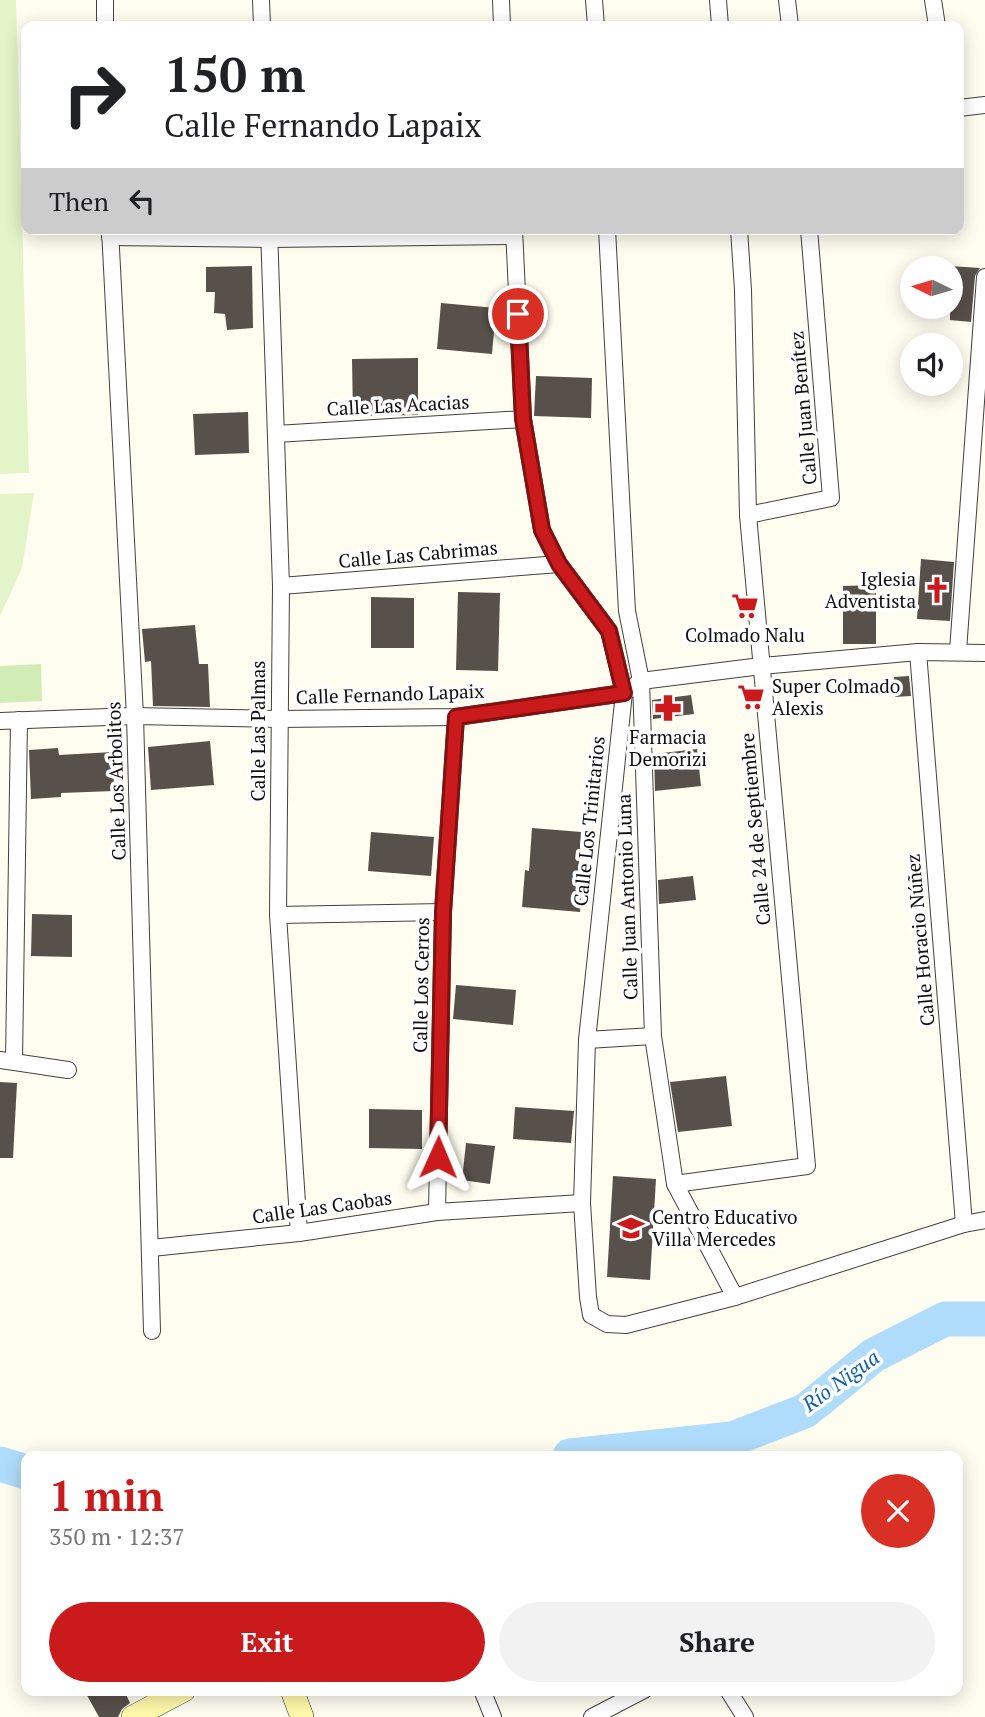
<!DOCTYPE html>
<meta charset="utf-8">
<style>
body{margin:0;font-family:"PT Serif",serif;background:#f2f2f2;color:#202124;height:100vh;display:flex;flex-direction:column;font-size:26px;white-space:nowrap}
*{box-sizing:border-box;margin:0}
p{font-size:23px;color:#757577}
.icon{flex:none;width:38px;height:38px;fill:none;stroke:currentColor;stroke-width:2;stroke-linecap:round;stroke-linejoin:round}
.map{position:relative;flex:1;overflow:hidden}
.details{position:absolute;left:21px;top:1451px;width:942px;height:245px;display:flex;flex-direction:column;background:#fff;border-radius:14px;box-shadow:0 4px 18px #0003}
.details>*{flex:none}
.top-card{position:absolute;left:21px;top:21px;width:943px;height:214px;border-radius:14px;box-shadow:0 4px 18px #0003;background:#fff;color:#202124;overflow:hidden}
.needle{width:46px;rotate:275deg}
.tools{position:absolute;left:900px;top:256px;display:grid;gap:14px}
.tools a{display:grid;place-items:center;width:63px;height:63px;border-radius:50%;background:#fff;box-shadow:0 4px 18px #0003;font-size:35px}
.pin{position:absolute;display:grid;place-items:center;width:60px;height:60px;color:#fff;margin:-30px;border:4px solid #fff;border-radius:50%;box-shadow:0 2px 7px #0007}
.me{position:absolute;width:77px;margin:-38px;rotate:1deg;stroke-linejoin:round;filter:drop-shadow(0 0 5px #0008)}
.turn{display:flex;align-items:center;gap:24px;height:147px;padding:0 28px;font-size:32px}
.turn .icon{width:91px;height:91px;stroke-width:2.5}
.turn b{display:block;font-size:49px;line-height:60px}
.then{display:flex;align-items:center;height:66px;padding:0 28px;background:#0003;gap:14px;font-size:26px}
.round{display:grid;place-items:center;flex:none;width:74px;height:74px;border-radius:37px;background:#f2f2f2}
.headline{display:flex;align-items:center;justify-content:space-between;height:119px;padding:0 28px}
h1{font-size:42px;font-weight:700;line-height:52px;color:#cb1a1c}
.cta{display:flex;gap:14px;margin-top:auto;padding:14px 28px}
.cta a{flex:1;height:80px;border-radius:42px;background:#cb1a1c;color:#fff;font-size:28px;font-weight:700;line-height:80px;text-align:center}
.cta a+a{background:#f2f2f2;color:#202124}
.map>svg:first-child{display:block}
.green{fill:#d1edb5}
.pitch{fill:#e3f4c8}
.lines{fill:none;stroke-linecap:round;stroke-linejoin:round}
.river{stroke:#b0dcfb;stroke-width:35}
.building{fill:#58504a}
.street-casing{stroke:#414141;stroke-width:18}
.secondary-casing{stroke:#303030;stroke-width:24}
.street{stroke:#fff;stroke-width:16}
.secondary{stroke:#fff9ab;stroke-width:23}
.route-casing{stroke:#841112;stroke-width:18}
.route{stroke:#cb1a1c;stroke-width:12}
.labels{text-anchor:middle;stroke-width:7;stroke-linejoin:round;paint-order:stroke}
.street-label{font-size:19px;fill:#0e0e0e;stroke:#fff}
.poi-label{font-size:19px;fill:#0e0e0e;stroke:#fff}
.water-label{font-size:21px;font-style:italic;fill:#0c61ac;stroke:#fff}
</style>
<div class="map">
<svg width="985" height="1717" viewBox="0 0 985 1717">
<rect width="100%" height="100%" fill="#fffdf0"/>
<polygon class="green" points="41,664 42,701 0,703 0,666"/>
<g class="pitch">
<polygon points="0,0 16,0 29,473 0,474"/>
<polygon points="34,493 22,568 0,616 0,494"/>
</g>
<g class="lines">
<g class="river">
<polyline points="570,1456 732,1439 805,1411 874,1355 945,1319 985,1319"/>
<polyline points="0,1464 26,1472"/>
</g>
</g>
<g class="building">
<polygon points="252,266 253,328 227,330 225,314 214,313 215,292 206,292 206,267"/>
<polygon points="950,266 980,268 975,276 971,322 950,320"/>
<polygon points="441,303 496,308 492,354 437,349"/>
<polygon points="418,358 418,415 353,416 352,359"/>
<polygon points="536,376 592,378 591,418 534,416"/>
<polygon points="248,412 249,453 195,455 193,414"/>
<polygon points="921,559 954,562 950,621 917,619"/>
<polygon points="876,585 876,644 843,644 843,586"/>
<polygon points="458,592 500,593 498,671 456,670"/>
<polygon points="371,597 414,598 414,648 371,648"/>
<polygon points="195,625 199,664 208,664 210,707 153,706 151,661 145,662 142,629"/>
<polygon points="909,676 911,696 895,697 894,677"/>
<polygon points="691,695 694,714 653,719 652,700"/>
<polygon points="210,741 214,785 151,790 148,747"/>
<polygon points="58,748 59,755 113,752 114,791 61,793 61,797 31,799 29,750"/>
<polygon points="697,749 701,786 655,791 654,754"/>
<polygon points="532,828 581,832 578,875 583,875 580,912 522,907 525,870 529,871"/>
<polygon points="371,832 434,837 431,876 368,871"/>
<polygon points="693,876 696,900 659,904 658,880"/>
<polygon points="32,914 72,915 72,957 31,956"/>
<polygon points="456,985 516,990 513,1025 453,1019"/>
<polygon points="726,1076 732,1126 678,1132 670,1082"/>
<polygon points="0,1082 17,1083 13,1158 0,1158"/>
<polygon points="515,1107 574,1111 571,1143 513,1139"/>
<polygon points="369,1109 422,1110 422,1149 369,1148"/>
<polygon points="466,1143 495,1146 490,1184 462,1180"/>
<polygon points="613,1176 656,1179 650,1280 607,1277"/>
<polygon points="84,1690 124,1690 130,1703 122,1709 118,1717 99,1717"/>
</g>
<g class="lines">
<defs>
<g id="street">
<polyline points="105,0 105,26"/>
<polyline points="261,0 262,26"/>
<polyline points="501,0 502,26"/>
<polyline points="594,0 596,26"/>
<polyline points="718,0 720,26"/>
<polyline points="787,0 790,26"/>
<polyline points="933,0 937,26"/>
<polyline points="959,108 985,105"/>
<polyline points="110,229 135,716 152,1331"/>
<polyline points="269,229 281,586 278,915 299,1233"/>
<polyline points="514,229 523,419 542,530 559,564 609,631 624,693 587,1040 582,1203 588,1297 591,1315 607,1324 626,1325 735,1297 964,1224 985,1220"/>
<polyline points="607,229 627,611 641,681 653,1036 675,1184 735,1297"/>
<polyline points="110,237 270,239 514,236"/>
<polyline points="276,434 523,419"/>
<polyline points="748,515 831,498 809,229"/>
<polyline points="281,586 559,564"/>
<polyline points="958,651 985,277"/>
<polyline points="918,652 964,1224"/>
<polyline points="0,721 135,716 279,719 456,717 624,693 641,681 761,666 918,652 985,653"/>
<polyline points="278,915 443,912"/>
<polyline points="587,1040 653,1036"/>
<polyline points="0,1060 68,1070"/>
<polyline points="14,1061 19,720"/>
<polyline points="675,1184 807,1166 748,515 743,290 739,229"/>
<polyline points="437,1212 443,912 456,717"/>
<polyline points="151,1248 299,1233 437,1212 582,1203"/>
<polyline points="482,1690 493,1717"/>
<polyline points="728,1690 745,1717"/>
<polyline points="592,1717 644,1690"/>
</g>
<g id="secondary">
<polyline points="292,1690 302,1717"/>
<polyline points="133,1717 184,1690"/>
</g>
</defs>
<use href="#street" class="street-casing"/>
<use href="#secondary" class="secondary-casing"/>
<use href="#street" class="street"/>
<use href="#secondary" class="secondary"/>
</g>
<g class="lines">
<defs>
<polyline id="route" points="438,1157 443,912 456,717 624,693 609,631 559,564 542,530 523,419 518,314"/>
</defs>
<use href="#route" class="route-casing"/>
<use href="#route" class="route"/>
</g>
<defs>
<symbol id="church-bare" viewBox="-9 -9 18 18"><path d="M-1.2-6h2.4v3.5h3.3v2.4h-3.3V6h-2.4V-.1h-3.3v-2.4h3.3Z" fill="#cb1a1c" stroke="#fff" stroke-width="2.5" paint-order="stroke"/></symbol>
<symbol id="supermarket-bare" viewBox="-9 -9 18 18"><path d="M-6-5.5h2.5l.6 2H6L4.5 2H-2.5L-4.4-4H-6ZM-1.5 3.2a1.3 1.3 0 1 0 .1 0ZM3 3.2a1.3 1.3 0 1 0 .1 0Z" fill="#cb1a1c" stroke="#fff" stroke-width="2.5" paint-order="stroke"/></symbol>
<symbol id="pharmacy-bare" viewBox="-9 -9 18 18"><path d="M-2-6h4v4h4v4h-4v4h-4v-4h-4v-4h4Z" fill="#cb1a1c" stroke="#fff" stroke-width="2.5" paint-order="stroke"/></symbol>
<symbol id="school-bare" viewBox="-9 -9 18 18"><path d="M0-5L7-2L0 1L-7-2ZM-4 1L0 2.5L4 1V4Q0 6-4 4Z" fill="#cb1a1c" stroke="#fff" stroke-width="2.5" paint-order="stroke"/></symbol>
</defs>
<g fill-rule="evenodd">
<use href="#church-bare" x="918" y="571" width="38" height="38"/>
<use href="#supermarket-bare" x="726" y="587" width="38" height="38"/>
<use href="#supermarket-bare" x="732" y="678" width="38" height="38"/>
<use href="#pharmacy-bare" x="649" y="689" width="38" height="38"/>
<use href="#school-bare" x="612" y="1209" width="38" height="38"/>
</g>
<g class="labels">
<g class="street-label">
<text transform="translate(398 405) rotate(-3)" y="7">Calle Las Acacias</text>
<text transform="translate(803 408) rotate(-95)" y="7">Calle Juan Benítez</text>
<text transform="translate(418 554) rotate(-5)" y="7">Calle Las Cabrimas</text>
<text transform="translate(390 694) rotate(-2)" y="7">Calle Fernando Lapaix</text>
<text transform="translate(258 731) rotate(-90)" y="7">Calle Las Palmas</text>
<text transform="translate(116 781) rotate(-92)" y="7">Calle Los Arbolitos</text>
<text transform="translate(589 821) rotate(-84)" y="7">Calle Los Trinitarios</text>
<text transform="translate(755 829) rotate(-95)" y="7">Calle 24 de Septiembre</text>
<text transform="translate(627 897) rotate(-92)" y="7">Calle Juan Antonio Luna</text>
<text transform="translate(920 940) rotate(-95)" y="7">Calle Horacio Núñez</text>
<text transform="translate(421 985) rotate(-89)" y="7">Calle Los Cerros</text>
<text transform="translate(322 1207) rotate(-8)" y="7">Calle Las Caobas</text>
</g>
<g class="poi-label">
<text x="916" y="586" text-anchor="end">Iglesia<tspan x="916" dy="22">Adventista</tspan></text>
<text x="745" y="642">Colmado Nalu</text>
<text x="772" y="693" text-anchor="start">Super Colmado<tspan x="772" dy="22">Alexis</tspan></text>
<text x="668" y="744">Farmacia<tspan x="668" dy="22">Demorizi</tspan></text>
<text x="652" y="1224" text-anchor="start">Centro Educativo<tspan x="652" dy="22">Villa Mercedes</tspan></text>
</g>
<g class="water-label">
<text transform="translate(841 1381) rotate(-36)" y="7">Río Nigua</text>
</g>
</g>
</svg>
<div class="tools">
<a><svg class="needle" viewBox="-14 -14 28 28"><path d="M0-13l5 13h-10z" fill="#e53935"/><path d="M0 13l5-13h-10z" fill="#757577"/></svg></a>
<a><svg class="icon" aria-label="sound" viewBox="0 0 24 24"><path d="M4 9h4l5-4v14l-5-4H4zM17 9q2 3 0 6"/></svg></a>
</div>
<div class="pin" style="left:518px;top:314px;background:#d93025"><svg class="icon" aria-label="arrive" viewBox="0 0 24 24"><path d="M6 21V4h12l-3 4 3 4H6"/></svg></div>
<svg class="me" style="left:438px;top:1157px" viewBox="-20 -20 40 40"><path d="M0-17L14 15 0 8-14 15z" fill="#cb1a1c" stroke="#fff" stroke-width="4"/></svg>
<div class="top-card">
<div class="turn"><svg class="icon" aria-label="right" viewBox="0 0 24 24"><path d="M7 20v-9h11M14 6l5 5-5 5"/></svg><div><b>150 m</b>Calle Fernando Lapaix</div></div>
<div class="then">Then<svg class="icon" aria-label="left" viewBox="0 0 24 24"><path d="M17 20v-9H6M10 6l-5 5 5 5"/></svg></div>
</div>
<section class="details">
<div class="headline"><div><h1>1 min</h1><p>350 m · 12:37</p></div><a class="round" style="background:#d93025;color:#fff"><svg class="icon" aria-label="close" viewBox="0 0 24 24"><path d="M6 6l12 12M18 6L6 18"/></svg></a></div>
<div class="cta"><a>Exit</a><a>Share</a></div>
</section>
</div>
